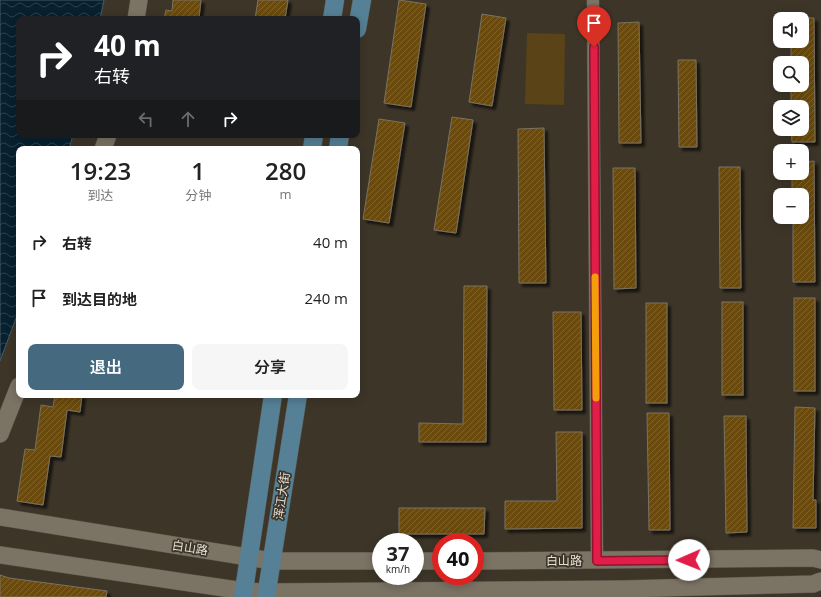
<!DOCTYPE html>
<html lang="zh">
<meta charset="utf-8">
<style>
body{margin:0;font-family:"Open Sans","Noto Sans SC",sans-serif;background:#f6f6f6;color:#222;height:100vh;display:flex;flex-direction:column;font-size:15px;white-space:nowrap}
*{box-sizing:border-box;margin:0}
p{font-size:13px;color:#767676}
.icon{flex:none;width:22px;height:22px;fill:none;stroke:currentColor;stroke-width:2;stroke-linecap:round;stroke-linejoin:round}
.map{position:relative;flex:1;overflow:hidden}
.sheet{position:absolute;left:16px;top:146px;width:344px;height:252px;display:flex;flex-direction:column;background:#fff;border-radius:8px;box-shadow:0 2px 10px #0003}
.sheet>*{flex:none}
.top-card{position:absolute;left:16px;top:16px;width:344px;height:122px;border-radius:8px;box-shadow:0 2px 10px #0003;background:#202124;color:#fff;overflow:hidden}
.fabs{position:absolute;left:773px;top:12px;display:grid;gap:8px}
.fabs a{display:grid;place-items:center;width:36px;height:36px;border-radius:8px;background:#fff;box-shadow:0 2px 10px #0003;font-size:20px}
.speed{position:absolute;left:372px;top:533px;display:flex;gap:8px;font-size:20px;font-weight:700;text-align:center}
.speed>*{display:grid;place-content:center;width:52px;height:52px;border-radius:50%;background:#fff;box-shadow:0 2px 10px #0003;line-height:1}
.speed small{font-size:10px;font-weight:400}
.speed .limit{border:6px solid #d22;background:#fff;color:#111}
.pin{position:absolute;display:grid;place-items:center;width:34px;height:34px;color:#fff;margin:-41px -17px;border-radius:50% 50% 50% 0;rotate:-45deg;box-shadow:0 0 4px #0007}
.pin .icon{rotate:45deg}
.me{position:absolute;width:44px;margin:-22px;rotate:269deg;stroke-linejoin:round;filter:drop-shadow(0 0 3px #0008)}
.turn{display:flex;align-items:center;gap:14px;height:84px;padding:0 12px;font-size:18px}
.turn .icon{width:52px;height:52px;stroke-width:2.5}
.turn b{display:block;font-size:28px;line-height:34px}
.lanes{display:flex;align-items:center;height:38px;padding:0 12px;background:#0003;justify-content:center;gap:20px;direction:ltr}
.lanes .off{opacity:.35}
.eta{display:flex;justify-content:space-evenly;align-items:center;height:68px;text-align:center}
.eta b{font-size:24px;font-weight:600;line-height:28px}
.action{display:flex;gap:8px;margin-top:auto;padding:8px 12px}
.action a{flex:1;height:46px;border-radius:8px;background:#456a80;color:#fff;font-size:16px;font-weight:600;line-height:46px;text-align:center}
.action a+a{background:#f6f6f6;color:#222}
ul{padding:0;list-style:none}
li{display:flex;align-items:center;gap:12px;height:56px;padding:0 12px}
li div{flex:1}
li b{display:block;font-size:15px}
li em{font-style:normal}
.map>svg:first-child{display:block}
.grass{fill:#5a4317}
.water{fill:url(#water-waves);stroke:#495a62}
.building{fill:url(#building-hatch);stroke:#7b7263;filter:url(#shadow)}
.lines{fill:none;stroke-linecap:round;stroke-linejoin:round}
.street-casing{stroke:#5a5348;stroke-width:13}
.secondary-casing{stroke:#5a5348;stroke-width:18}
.primary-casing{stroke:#5a5348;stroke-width:19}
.street{stroke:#7b7364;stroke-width:12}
.secondary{stroke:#7b7364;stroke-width:17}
.primary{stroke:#558096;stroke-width:18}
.route-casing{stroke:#92132f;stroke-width:10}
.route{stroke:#e11d48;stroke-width:7}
.slow{stroke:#f59e0b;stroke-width:7}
.labels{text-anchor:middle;stroke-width:3.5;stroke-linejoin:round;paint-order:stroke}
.street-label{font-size:12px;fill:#e4dfd7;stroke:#3d3528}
</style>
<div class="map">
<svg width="821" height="597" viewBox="0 0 821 597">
<defs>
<pattern id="water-waves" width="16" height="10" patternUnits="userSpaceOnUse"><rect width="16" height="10" fill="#072130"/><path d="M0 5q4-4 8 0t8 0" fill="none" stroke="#2b414d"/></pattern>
<pattern id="building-hatch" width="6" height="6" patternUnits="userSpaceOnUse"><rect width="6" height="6" fill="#6a4c08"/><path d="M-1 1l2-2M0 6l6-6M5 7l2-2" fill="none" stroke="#7f652b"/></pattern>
<filter id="shadow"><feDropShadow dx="3.5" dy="3.5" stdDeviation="1" flood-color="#0009"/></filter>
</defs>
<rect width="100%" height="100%" fill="#3d3528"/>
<polygon class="grass" points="527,33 565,34 564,105 525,104"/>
<polygon class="water" points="0,0 104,0 100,19 19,19 19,135 73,135 69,149 19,149 19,310 0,361"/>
<g class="building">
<polygon points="173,0 201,0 199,18 164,19 166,10 172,11"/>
<polygon points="258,0 288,0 285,19 255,19"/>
<polygon points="399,0 426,4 411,107 384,103"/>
<polygon points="482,14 506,18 492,106 469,102"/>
<polygon points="790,18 814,18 815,142 792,142 791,129 802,129 802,107 791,107 791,85 802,85 802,63 791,63 791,41 802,41 802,19"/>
<polygon points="639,22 641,143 619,143 618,23"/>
<polygon points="678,60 696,60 697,147 679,147"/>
<polygon points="452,117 473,120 456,233 434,230"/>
<polygon points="379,119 405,123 389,223 363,219"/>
<polygon points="544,128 546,283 519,283 518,129"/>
<polygon points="814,161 815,282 793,282 793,217 802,217 802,195 792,195 792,173 802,173 802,162"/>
<polygon points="719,167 740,167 741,288 720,288"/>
<polygon points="613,168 635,168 636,288 614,289"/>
<polygon points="464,286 487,286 486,442 419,442 419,423 463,424"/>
<rect x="794" y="298" width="21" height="93"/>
<rect x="722" y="302" width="21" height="93"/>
<rect x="646" y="303" width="21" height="100"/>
<polygon points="553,312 581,312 582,410 554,410"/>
<polygon points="55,395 82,395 80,412 67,410 61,457 50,456 43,505 17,501 25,449 35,450 41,405 53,407"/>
<polygon points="795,407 815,408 813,500 816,500 816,528 793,528"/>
<polygon points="647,413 669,413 670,530 649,530"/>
<polygon points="724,416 746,416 747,532 726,533"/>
<polygon points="556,432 582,432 582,528 505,529 505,501 557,501"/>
<polygon points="399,508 485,508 484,534 399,534"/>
<polygon points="0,575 9,578 107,591 106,597 0,597"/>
</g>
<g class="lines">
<defs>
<polyline id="street" points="593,0 597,561"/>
<g id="secondary">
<polyline points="136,19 139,0"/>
<polyline points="103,149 108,135"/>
<polyline points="0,434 19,386"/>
<polyline points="0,517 272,561 381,561"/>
<polyline points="0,555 244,591 267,592 624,589 813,584 821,581"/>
<polyline points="415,561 441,561"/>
<polyline points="475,561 813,558 821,560"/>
</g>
<g id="primary">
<polyline points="332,19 335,0"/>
<polyline points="357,29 362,0"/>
<polyline points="312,149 314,135"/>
<polyline points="338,149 340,135"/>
<polyline points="243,597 273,395"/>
<polyline points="266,597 298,395"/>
</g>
</defs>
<use href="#street" class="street-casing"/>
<use href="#secondary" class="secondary-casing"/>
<use href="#primary" class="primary-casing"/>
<use href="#street" class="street"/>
<use href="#secondary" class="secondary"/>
<use href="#primary" class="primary"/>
</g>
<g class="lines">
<defs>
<polyline id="route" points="594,47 597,561 689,560"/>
</defs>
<use href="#route" class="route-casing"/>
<use href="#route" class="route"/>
<polyline class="slow" points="595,277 596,398"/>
</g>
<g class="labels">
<g class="street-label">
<text transform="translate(282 496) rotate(-81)" y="4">浑江大街</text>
<text transform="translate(190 548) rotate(9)" y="4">白山路</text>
<text x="564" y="565">白山路</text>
</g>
</g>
</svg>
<div class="fabs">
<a><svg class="icon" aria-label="sound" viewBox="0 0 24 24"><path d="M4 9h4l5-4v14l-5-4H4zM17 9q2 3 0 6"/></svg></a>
<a><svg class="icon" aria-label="search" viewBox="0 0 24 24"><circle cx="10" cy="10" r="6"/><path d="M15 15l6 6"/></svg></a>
<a><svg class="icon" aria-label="layers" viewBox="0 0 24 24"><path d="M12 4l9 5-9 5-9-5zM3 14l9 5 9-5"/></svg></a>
<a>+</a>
<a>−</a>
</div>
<div class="speed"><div>37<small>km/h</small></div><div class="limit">40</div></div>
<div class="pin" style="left:594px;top:47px;background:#d93025"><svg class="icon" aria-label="arrive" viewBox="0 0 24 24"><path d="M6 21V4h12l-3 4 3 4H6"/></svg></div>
<svg class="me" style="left:689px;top:560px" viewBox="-20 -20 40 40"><circle r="19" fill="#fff"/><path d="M0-13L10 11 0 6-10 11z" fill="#e11d48"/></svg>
<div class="top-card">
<div class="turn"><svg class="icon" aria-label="right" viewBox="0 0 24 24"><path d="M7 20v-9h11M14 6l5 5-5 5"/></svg><div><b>40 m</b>右转</div></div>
<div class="lanes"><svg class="icon off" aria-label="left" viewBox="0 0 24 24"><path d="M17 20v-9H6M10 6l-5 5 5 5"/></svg><svg class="icon off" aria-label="ahead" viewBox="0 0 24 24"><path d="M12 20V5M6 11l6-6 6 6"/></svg><svg class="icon" aria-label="right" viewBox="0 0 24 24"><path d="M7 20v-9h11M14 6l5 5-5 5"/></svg></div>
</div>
<section class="sheet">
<div class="eta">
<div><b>19:23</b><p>到达</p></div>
<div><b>1</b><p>分钟</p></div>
<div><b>280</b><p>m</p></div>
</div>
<ul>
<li><svg class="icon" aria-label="right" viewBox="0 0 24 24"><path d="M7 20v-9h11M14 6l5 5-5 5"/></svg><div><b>右转</b></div><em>40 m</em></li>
<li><svg class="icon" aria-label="arrive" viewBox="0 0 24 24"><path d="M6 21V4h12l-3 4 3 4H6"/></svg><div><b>到达目的地</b></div><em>240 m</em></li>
</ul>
<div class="action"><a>退出</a><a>分享</a></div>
</section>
</div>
